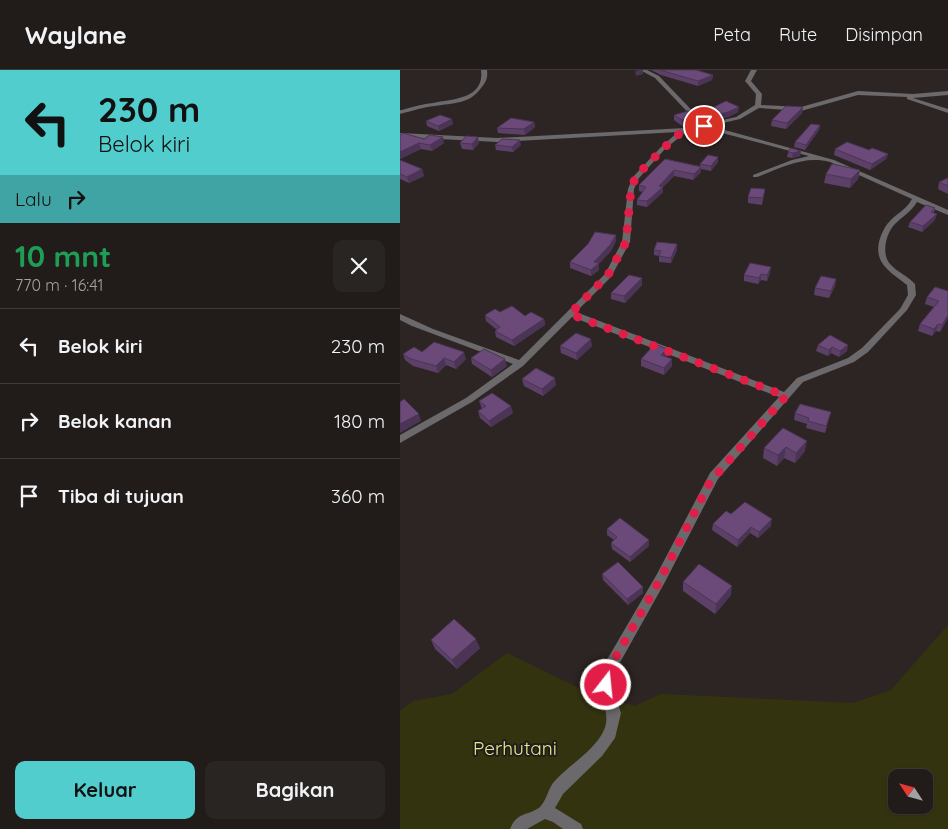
<!DOCTYPE html>
<html lang="id">
<meta charset="utf-8">
<style>
body{margin:0;font-family:Quicksand,sans-serif;background:#292523;color:#f1f3f6;height:100vh;display:flex;flex-direction:column;font-size:19px;white-space:nowrap}
*{box-sizing:border-box;margin:0}
p{font-size:16px;color:#a2a1a2}
.icon{flex:none;width:28px;height:28px;fill:none;stroke:currentColor;stroke-width:2;stroke-linecap:round;stroke-linejoin:round}
.map{position:relative;flex:1;overflow:hidden}
.drawer{display:flex;flex-direction:column;background:#211c1a;width:400px}
.drawer>*{flex:none}
.top-card{background:#52cdce;color:#111;overflow:hidden}
.needle{width:32px;rotate:306deg}
.tools{position:absolute;left:488px;top:699px;display:grid;gap:10px}
.tools a{display:grid;place-items:center;width:45px;height:45px;border-radius:10px;background:#211c1a;box-shadow:0 1px 4px #0004,0 0 0 1px #3e3a39;font-size:25px}
.pin{position:absolute;display:grid;place-items:center;width:42px;height:42px;color:#fff;margin:-21px;border:2px solid #fff;border-radius:50%;box-shadow:0 1px 5px #0007}
.me{position:absolute;width:55px;margin:-28px;rotate:16deg;stroke-linejoin:round;filter:drop-shadow(0 0 4px #0008)}
.turn{display:flex;align-items:center;gap:18px;height:105px;padding:0 15px;font-size:22px}
.turn .icon{width:65px;height:65px;stroke-width:2.5}
.turn b{display:block;font-size:35px;line-height:42px}
.then{display:flex;align-items:center;height:48px;padding:0 15px;background:#0003;gap:10px;font-size:19px}
.round{display:grid;place-items:center;flex:none;width:52px;height:52px;border-radius:10px;background:#292523}
.headline{display:flex;align-items:center;justify-content:space-between;height:85px;padding:0 15px}
h1{font-size:30px;font-weight:800;line-height:38px;color:#1e9e55}
.button{display:flex;gap:10px;margin-top:auto;padding:10px 15px}
.button a{flex:1;height:58px;border-radius:10px;background:#52cdce;color:#111;font-size:20px;font-weight:800;line-height:58px;text-align:center}
.button a+a{background:#292523;color:#f1f3f6}
ul{padding:0;list-style:none}
li{display:flex;align-items:center;gap:15px;height:75px;padding:0 15px;border-top:1px solid #3e3a39}
li div{flex:1}
li b{display:block;font-size:19px}
li em{font-style:normal}
header{display:flex;align-items:center;gap:30px;box-sizing:border-box;height:70px;padding:0 25px;background:#211c1a;border-bottom:1px solid #3e3a39}
header strong{font-size:24px}
nav{display:flex;gap:28px;margin-inline-start:auto;font-size:18px}
main{display:flex;flex:1;min-height:0}
.map>svg:first-child{display:block}
.green{fill:#33340f;fill-rule:evenodd}
.lines{fill:none;stroke-linecap:round;stroke-linejoin:round}
.minor{fill:#6b696b;fill-rule:evenodd}
.wall{fill:#5c4068}
.shaded-wall{fill:#4b3455}
.building{fill:#6b4a79;stroke:#4b3455}
.route{stroke:#e11d48;stroke-width:9;stroke-dasharray:0 16.2}
.labels{text-anchor:middle;stroke-width:4;stroke-linejoin:round;paint-order:stroke}
.near-park-label{font-size:19px;fill:#e6ea8f;stroke:#221c1a}
</style>
<header>
<strong>Waylane</strong>
<nav><a>Peta</a><a>Rute</a><a>Disimpan</a></nav>
</header>
<main>
<section class="drawer">
<div class="top-card">
<div class="turn"><svg class="icon" aria-label="left" viewBox="0 0 24 24"><path d="M17 20v-9H6M10 6l-5 5 5 5"/></svg><div><b>230 m</b>Belok kiri</div></div>
<div class="then">Lalu<svg class="icon" aria-label="right" viewBox="0 0 24 24"><path d="M7 20v-9h11M14 6l5 5-5 5"/></svg></div>
</div>
<div class="headline"><div><h1>10 mnt</h1><p>770 m · 16:41</p></div><a class="round"><svg class="icon" aria-label="close" viewBox="0 0 24 24"><path d="M6 6l12 12M18 6L6 18"/></svg></a></div>
<ul>
<li><svg class="icon" aria-label="left" viewBox="0 0 24 24"><path d="M17 20v-9H6M10 6l-5 5 5 5"/></svg><div><b>Belok kiri</b></div><em>230 m</em></li>
<li><svg class="icon" aria-label="right" viewBox="0 0 24 24"><path d="M7 20v-9h11M14 6l5 5-5 5"/></svg><div><b>Belok kanan</b></div><em>180 m</em></li>
<li><svg class="icon" aria-label="arrive" viewBox="0 0 24 24"><path d="M6 21V4h12l-3 4 3 4H6"/></svg><div><b>Tiba di tujuan</b></div><em>360 m</em></li>
</ul>
<div class="button"><a>Keluar</a><a>Bagikan</a></div>
</section>
<div class="map">
<svg width="548" height="759" viewBox="0 0 548 759">
<rect width="100%" height="100%" fill="#2c2523"/>
<path class="green" d="M 548,555 L 548,759 L 0,759 L 0,641 L 13,631 L 52,624 L 107,583 L 181,619 L 235,636 L 260,624 L 453,633 L 491,620 ZM 496,708 L 524,708 L 524,735 L 496,735 Z"/>
<g class="lines">
<g class="minor">
<path d="M 81,0 L 87,0 C 88,8 86,12 81,18 C 70,34 53,33 35,36 C 23,37 12,41 0,44 L 0,40 L 2,40 C 12,37 23,34 33,33 C 52,29 85,29 81,0 Z"/>
<path d="M 240,0 L 247,0 L 259,6 L 305,54 L 336,47 L 355,35 L 356,24 L 345,11 L 351,0 L 357,0 L 351,11 L 362,24 L 361,35 L 401,37 L 458,21 L 513,24 L 548,21 L 548,25 L 513,28 L 548,39 L 548,43 L 507,29 L 507,27 L 458,25 L 401,41 L 359,38 L 340,49 L 310,56 L 434,90 L 548,140 L 548,145 L 517,132 C 511,142 503,146 495,154 C 486,163 481,184 490,194 C 497,202 508,206 515,214 L 516,225 L 507,240 L 468,282 L 454,292 L 403,312 L 318,409 L 265,512 L 213,605 L 215,625 L 221,643 L 215,668 L 202,686 L 163,724 L 155,738 L 181,754 L 183,759 L 163,759 L 153,752 L 145,749 L 127,759 L 110,759 C 117,741 129,746 140,737 C 146,731 148,720 153,713 C 168,695 194,682 204,660 C 213,640 193,619 201,600 L 257,504 L 310,403 L 379,327 L 172,247 L 123,296 L 72,332 L 0,373 L 0,365 L 66,328 L 113,294 L 12,256 L 0,250 L 0,244 L 33,259 L 119,290 L 205,204 L 222,172 L 228,119 L 233,107 L 261,77 L 278,62 L 97,72 L 0,67 L 0,63 L 97,68 L 285,58 L 300,55 L 255,8 ZM 303,58 L 409,86 L 392,90 L 353,105 L 353,107 L 357,107 C 381,98 404,85 430,92 L 512,129 C 506,140 497,143 490,151 C 484,157 481,165 479,172 C 474,194 492,203 507,215 L 508,225 L 500,239 L 462,278 L 448,288 L 397,308 L 384,322 L 176,242 L 211,207 L 230,172 L 234,119 L 239,108 L 265,79 L 286,62 Z"/>
</g>
</g>
<g class="wall">
<polygon points="251,0 296,0 313,5 312,10 298,16 261,5"/>
<polygon points="308,40 338,42 328,47 312,50 308,44"/>
<polygon points="402,43 386,59 371,56 372,50"/>
<polygon points="274,45 296,48 296,54 282,56 274,50"/>
<polygon points="26,51 53,54 39,61 27,56"/>
<polygon points="134,52 135,57 125,65 98,63 97,58"/>
<polygon points="420,55 419,60 405,80 394,77 395,72"/>
<polygon points="24,69 44,73 32,81 21,79 0,89"/>
<polygon points="60,73 79,73 73,80 62,79"/>
<polygon points="95,75 121,75 113,82 96,80"/>
<polygon points="435,79 469,80 488,84 486,89 470,100 434,85"/>
<polygon points="401,81 400,86 392,88 387,87 388,82"/>
<polygon points="318,87 318,92 311,101 301,99 301,102 293,110 274,106 263,117 263,122 247,137 237,135 237,130 243,122 239,121 239,115 265,89 300,96 300,94"/>
<polygon points="0,90 22,99 24,106 9,113 0,109"/>
<polygon points="460,100 458,109 450,118 424,113 426,104"/>
<polygon points="548,108 548,124 538,119 539,112"/>
<polygon points="365,119 362,135 348,133 348,127"/>
<polygon points="535,138 534,143 535,150 522,162 508,157 510,152"/>
<polygon points="216,171 211,181 199,193 199,200 191,206 170,198 170,192"/>
<polygon points="277,174 277,180 271,193 259,192 259,186 254,185 254,180"/>
<polygon points="370,203 367,211 361,210 358,214 344,211 344,205"/>
<polygon points="436,209 435,216 429,228 414,225 415,218"/>
<polygon points="242,215 225,233 211,229 211,223"/>
<polygon points="548,221 548,248 540,262 536,261 532,266 518,261 520,254 534,237 525,234 527,227"/>
<polygon points="100,242 144,249 145,255 114,276 96,267 95,261 97,260 86,251 85,245"/>
<polygon points="430,265 447,281 439,287 431,283 428,286 416,281 418,275"/>
<polygon points="160,276 192,276 177,290 161,283"/>
<polygon points="267,279 267,286 266,287 272,289 272,296 264,305 241,296 241,289"/>
<polygon points="22,282 66,289 56,299 46,295 38,303 13,296 5,290 3,284"/>
<polygon points="71,288 107,296 92,307 72,294"/>
<polygon points="122,309 156,315 143,326 124,316"/>
<polygon points="79,331 113,343 91,357 80,348 78,341 82,339"/>
<polygon points="395,343 429,349 425,363 406,358 407,354 394,350"/>
<polygon points="383,358 405,381 395,393 384,388 377,396 363,388 364,378"/>
<polygon points="331,444 371,456 358,468 350,463 337,477 312,460 313,454"/>
<polygon points="207,459 249,476 230,492 212,479 211,473 214,470 207,465"/>
<polygon points="202,504 243,523 228,535 203,510"/>
<polygon points="283,512 331,525 315,544 283,521"/>
<polygon points="31,570 80,578 57,599 35,579"/>
</g>
<g class="shaded-wall">
<polygon points="239,0 243,0 243,4 236,6 235,1"/>
<polygon points="313,5 312,10 298,16 298,11"/>
<polygon points="339,37 338,42 328,47 312,50 312,46"/>
<polygon points="403,37 402,43 386,59 387,53"/>
<polygon points="296,48 296,54 282,56 282,50"/>
<polygon points="52,49 53,54 39,61 38,56"/>
<polygon points="134,52 135,57 125,65 124,59"/>
<polygon points="420,55 419,60 405,80 406,75"/>
<polygon points="43,67 44,73 32,81 30,75"/>
<polygon points="78,67 79,73 73,80 72,74"/>
<polygon points="120,70 121,75 113,82 112,77"/>
<polygon points="19,73 21,79 0,89 0,82"/>
<polygon points="401,81 400,86 392,88 393,83"/>
<polygon points="488,84 486,89 470,100 472,94"/>
<polygon points="318,87 318,92 311,101 311,96"/>
<polygon points="301,97 301,102 293,110 294,104"/>
<polygon points="22,99 24,106 9,113 7,107"/>
<polygon points="274,100 274,106 263,117 263,122 247,137 247,131 259,116"/>
<polygon points="460,100 458,109 450,118 451,109"/>
<polygon points="537,144 535,150 522,162 523,156"/>
<polygon points="216,165 216,171 211,181 199,194 199,200 191,206 191,200 194,192"/>
<polygon points="277,174 277,180 271,193 271,188"/>
<polygon points="371,197 370,203 367,211 367,205"/>
<polygon points="361,204 361,210 358,214 359,208"/>
<polygon points="242,208 242,215 225,233 224,226"/>
<polygon points="436,209 435,216 429,228 431,221"/>
<polygon points="548,245 548,248 540,262 542,255"/>
<polygon points="144,249 145,255 114,276 112,270"/>
<polygon points="538,254 536,261 532,266 534,259"/>
<polygon points="191,269 192,276 177,290 176,283"/>
<polygon points="448,275 447,281 439,287 440,281"/>
<polygon points="432,277 431,283 428,286 429,280"/>
<polygon points="267,279 267,286 261,292 261,285"/>
<polygon points="64,282 66,289 56,299 54,292"/>
<polygon points="44,288 46,295 38,303 36,296"/>
<polygon points="105,289 107,296 92,307 91,300"/>
<polygon points="272,289 272,296 264,305 264,298"/>
<polygon points="155,308 156,315 143,326 142,319"/>
<polygon points="111,336 113,343 91,357 89,351"/>
<polygon points="19,344 21,351 0,363 0,354"/>
<polygon points="407,371 405,381 395,393 396,383"/>
<polygon points="386,377 384,388 377,396 378,385"/>
<polygon points="372,449 371,456 358,468 359,462"/>
<polygon points="351,457 350,463 337,477 338,470"/>
<polygon points="249,470 249,476 230,492 230,487"/>
<polygon points="332,516 331,525 315,544 316,534"/>
<polygon points="243,517 243,523 228,535 227,529"/>
<polygon points="76,569 80,578 57,599 52,590"/>
</g>
<g class="building">
<polygon points="260,0 296,0 313,5 298,11"/>
<polygon points="326,31 339,37 328,42 312,46 308,40"/>
<polygon points="386,36 403,37 387,53 372,50"/>
<polygon points="288,41 296,48 282,50 274,45"/>
<polygon points="40,45 52,49 38,56 26,51"/>
<polygon points="111,48 134,52 124,59 97,58"/>
<polygon points="411,54 420,55 406,75 395,72"/>
<polygon points="3,63 24,69 30,65 43,67 30,75 19,73 0,82 0,65"/>
<polygon points="66,66 78,67 72,74 60,73"/>
<polygon points="102,69 120,70 112,77 95,75"/>
<polygon points="447,72 469,80 472,78 488,84 472,94 435,79"/>
<polygon points="391,78 401,81 393,83 388,82"/>
<polygon points="308,85 318,87 311,96 300,94"/>
<polygon points="265,89 301,97 294,104 274,100 259,116 263,117 247,131 237,130 246,117 239,115"/>
<polygon points="0,90 22,99 7,107 0,104"/>
<polygon points="432,94 460,100 451,109 426,104"/>
<polygon points="548,108 548,116 539,112"/>
<polygon points="351,118 365,119 363,128 348,127"/>
<polygon points="526,135 535,138 531,142 537,144 523,156 510,152"/>
<polygon points="195,162 216,165 210,175 194,192 199,193 191,200 170,192 188,174"/>
<polygon points="257,172 277,174 271,188 259,186 261,181 254,180"/>
<polygon points="350,193 371,197 367,205 361,204 359,208 344,205"/>
<polygon points="229,205 242,208 224,226 211,223"/>
<polygon points="421,206 436,209 431,221 415,218"/>
<polygon points="535,217 548,221 548,245 542,255 538,254 534,259 520,254 539,231 527,227"/>
<polygon points="112,236 125,246 131,242 144,249 112,270 95,261 100,257 85,245 95,239 100,242"/>
<polygon points="176,263 191,269 176,283 160,276"/>
<polygon points="430,265 448,275 440,281 432,277 429,280 418,275"/>
<polygon points="34,272 64,282 54,292 44,288 36,296 11,289 3,284 14,277 22,282"/>
<polygon points="255,274 267,279 261,285 272,289 264,298 241,289"/>
<polygon points="84,279 105,289 91,300 71,288"/>
<polygon points="136,298 155,308 142,319 122,309"/>
<polygon points="92,323 111,336 89,351 78,341 86,336 79,331"/>
<polygon points="4,329 19,344 0,354 0,332"/>
<polygon points="400,334 431,342 426,356 408,351 409,348 395,343"/>
<polygon points="383,358 407,371 396,383 386,377 378,385 364,378"/>
<polygon points="345,432 372,449 359,462 351,457 338,470 313,454 326,441 331,444"/>
<polygon points="220,448 249,470 230,487 211,473 217,467 207,459"/>
<polygon points="218,492 243,517 227,529 202,504"/>
<polygon points="299,494 332,516 316,534 283,512"/>
<polygon points="54,549 76,569 52,590 31,570"/>
</g>
<g class="lines">
<polyline class="route" points="206,615 206,604 261,508 310,412 386,326 170,244 208,205 226,172 231,119 236,106 275,67 285,60 304,56"/>
</g>
<g class="labels">
<g class="near-park-label">
<text x="115" y="685">Perhutani</text>
</g>
</g>
</svg>
<div class="tools">
<a><svg class="needle" viewBox="-14 -14 28 28"><path d="M0-13l5 13h-10z" fill="#e53935"/><path d="M0 13l5-13h-10z" fill="#a2a1a2"/></svg></a>
</div>
<div class="pin" style="left:304px;top:56px;background:#d93025"><svg class="icon" aria-label="arrive" viewBox="0 0 24 24"><path d="M6 21V4h12l-3 4 3 4H6"/></svg></div>
<svg class="me" style="left:206px;top:615px" viewBox="-20 -20 40 40"><circle r="17" fill="#e11d48" stroke="#fff" stroke-width="3"/><path d="M0-11L8 9 0 5-8 9z" fill="#fff"/></svg>
</div>
</main>
